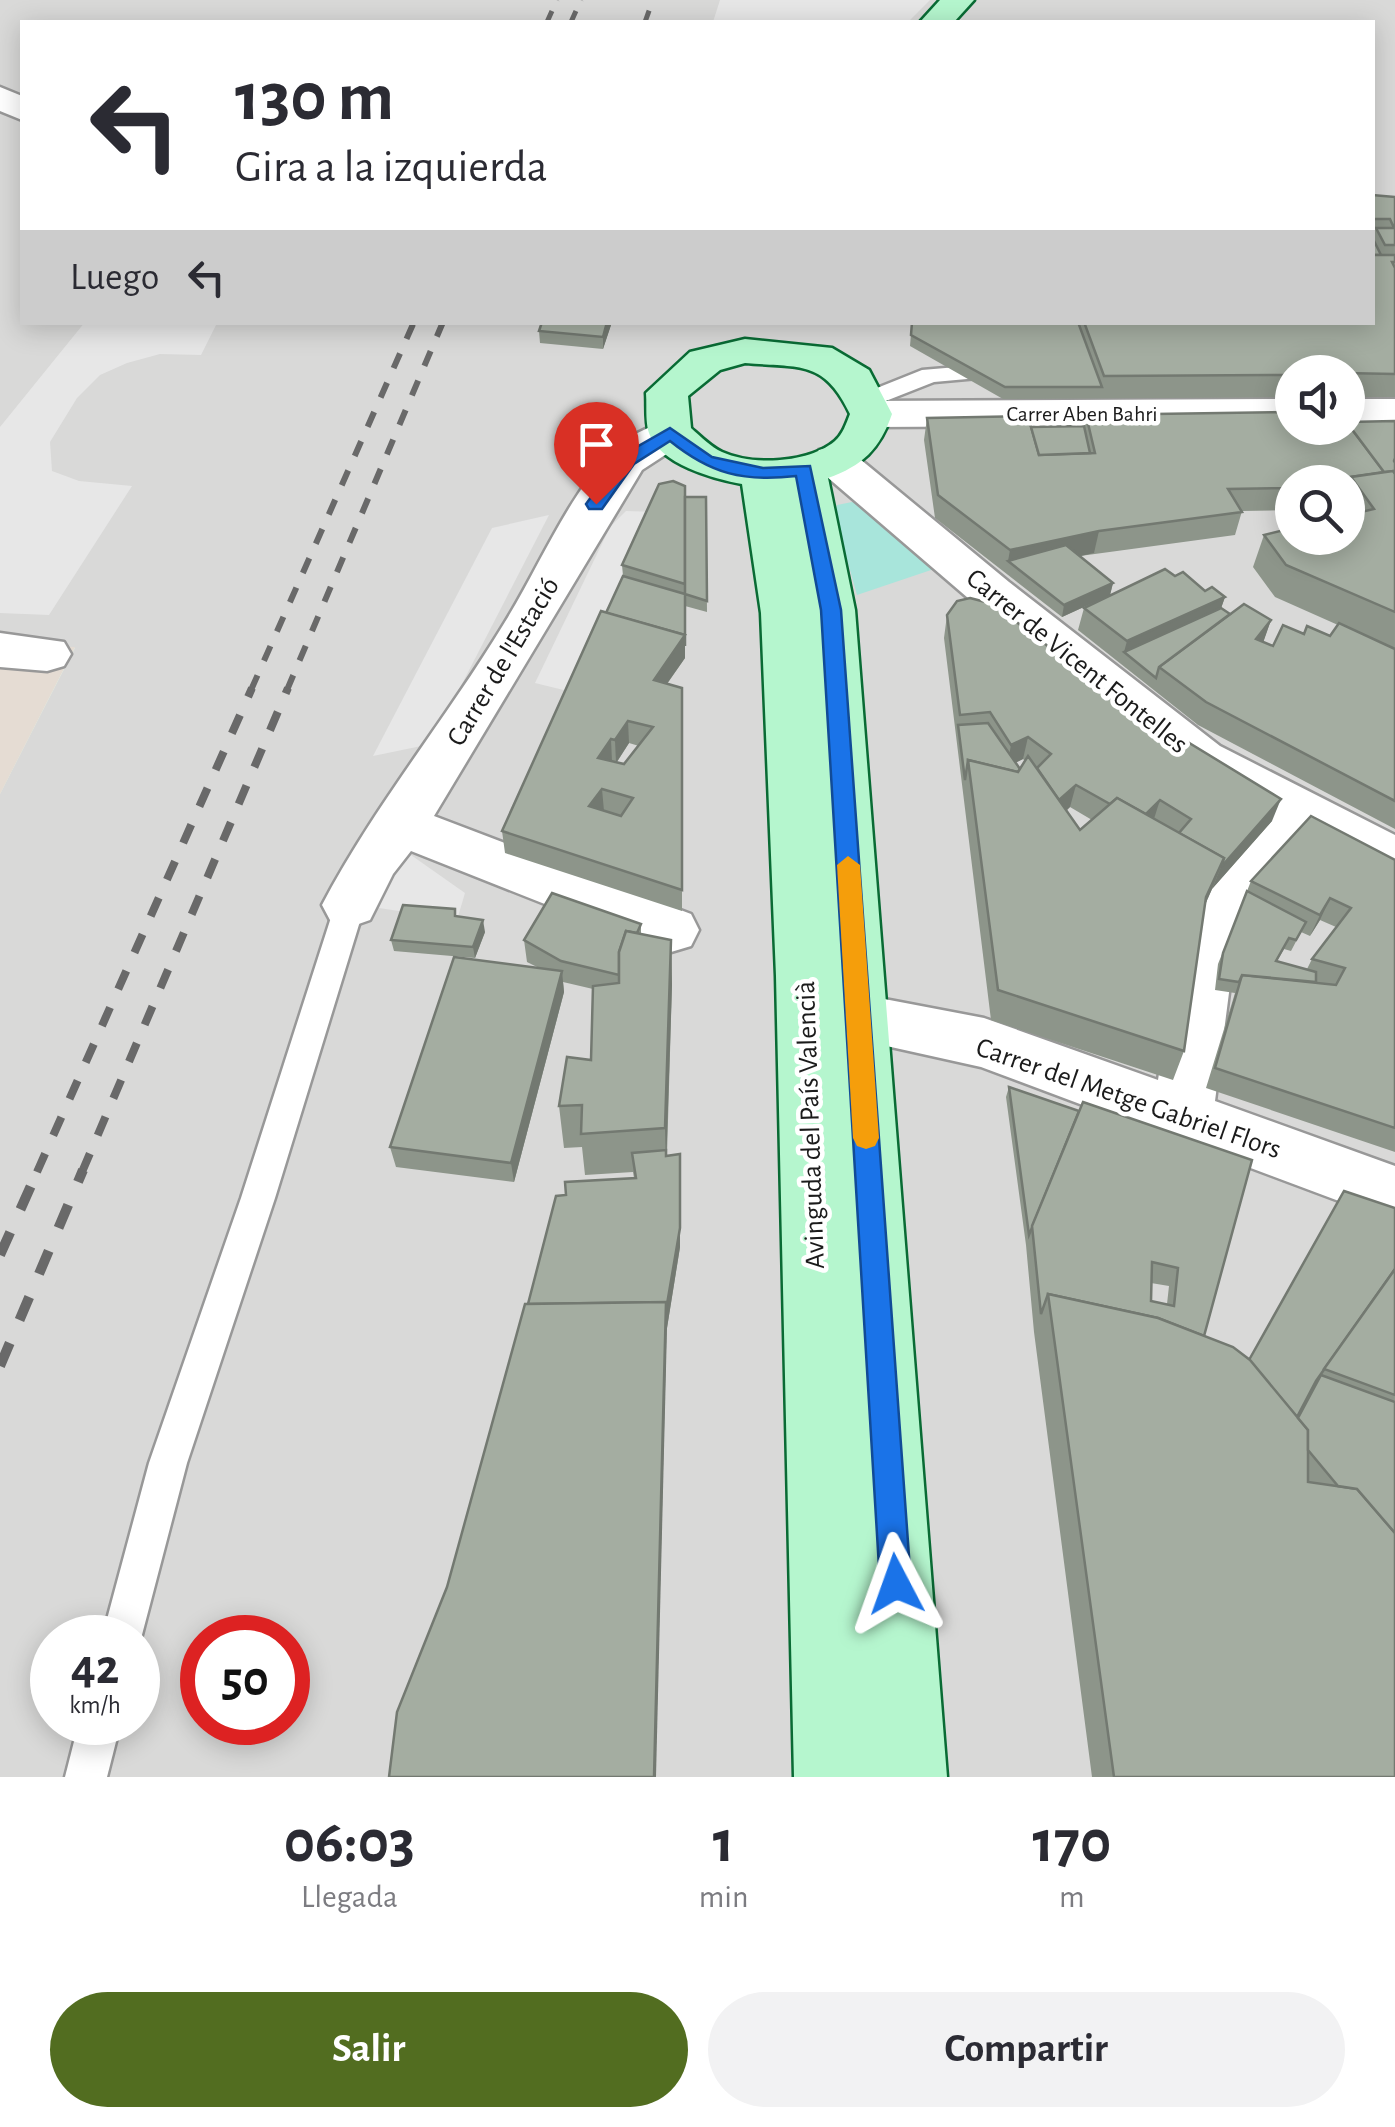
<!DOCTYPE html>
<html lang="es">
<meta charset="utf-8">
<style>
body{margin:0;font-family:"Alegreya Sans",sans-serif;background:#f2f2f3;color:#2b2b33;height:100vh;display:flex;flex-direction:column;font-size:38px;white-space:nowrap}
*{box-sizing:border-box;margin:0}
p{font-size:32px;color:#7c7c81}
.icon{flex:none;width:55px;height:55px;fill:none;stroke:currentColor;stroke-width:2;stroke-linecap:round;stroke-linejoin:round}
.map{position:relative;height:1777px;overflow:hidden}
.panel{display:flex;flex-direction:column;background:#fff;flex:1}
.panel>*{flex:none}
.banner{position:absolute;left:20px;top:20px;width:1355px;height:305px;border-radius:0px;box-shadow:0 5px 25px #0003;background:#fff;color:#2b2b33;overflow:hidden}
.controls{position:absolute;left:1275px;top:355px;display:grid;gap:20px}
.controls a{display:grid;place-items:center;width:90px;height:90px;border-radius:50%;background:#fff;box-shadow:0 5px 25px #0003;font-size:50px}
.speed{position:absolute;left:30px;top:1615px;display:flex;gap:20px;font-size:50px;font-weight:700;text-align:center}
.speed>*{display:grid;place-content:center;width:130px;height:130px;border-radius:50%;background:#fff;box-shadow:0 5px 25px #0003;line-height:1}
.speed small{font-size:25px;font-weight:400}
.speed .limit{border:15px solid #d22;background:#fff;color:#111}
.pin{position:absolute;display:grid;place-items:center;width:85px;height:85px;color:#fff;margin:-102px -42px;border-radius:50% 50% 50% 0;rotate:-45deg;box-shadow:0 0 10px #0007}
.pin .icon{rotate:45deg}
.me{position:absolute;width:110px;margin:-55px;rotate:356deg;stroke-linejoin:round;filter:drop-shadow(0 0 8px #0008)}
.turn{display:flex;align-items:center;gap:35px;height:210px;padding:0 50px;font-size:45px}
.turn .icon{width:130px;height:130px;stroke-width:2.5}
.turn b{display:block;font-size:70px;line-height:85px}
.then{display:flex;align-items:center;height:95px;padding:0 50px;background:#0003;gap:20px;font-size:38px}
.eta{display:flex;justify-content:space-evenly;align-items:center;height:170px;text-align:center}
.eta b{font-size:60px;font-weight:600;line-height:70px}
.action{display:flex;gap:20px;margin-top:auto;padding:20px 50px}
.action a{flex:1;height:115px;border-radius:60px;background:#526d20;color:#fff;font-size:40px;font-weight:600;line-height:115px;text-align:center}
.action a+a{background:#f2f2f3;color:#2b2b33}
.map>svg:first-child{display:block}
.residential{fill:#d9d9d8;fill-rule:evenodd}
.industrial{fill:#e5dcd3}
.grass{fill:#a8e5db}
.parking{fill:#e7e7e7}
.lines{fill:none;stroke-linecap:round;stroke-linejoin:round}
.lane-casing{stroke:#989898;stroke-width:5}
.street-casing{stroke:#989898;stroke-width:5}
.secondary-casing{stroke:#096b34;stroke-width:5}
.lane{fill:#fff;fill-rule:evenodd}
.street{fill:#fff;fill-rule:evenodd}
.secondary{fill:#b5f6ce;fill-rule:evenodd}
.rail-far3{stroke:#696969;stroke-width:5;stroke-dasharray:12 12;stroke-linecap:butt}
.rail-far2{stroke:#696969;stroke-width:6;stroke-dasharray:16 16;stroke-linecap:butt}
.rail-far1{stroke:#696969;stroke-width:8;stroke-dasharray:20 20;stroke-linecap:butt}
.rail{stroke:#696969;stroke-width:10;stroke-dasharray:25 25;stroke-linecap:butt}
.wall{fill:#8d958a;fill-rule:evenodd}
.shaded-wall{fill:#737971}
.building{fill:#a4ada1;stroke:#737971;stroke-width:2.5;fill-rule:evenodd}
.route{fill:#1a73e8;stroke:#114b97;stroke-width:2.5}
.slow{fill:#f59e0b}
.labels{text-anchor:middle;stroke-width:9;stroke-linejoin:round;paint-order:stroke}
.far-street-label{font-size:22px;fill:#1b1b1b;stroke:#fff}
.street-label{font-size:28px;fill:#1b1b1b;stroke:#fff}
</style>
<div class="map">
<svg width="1395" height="1777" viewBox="0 0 1395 1777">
<rect width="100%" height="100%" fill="#e1ece1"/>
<path class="residential" d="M 0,0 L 1395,0 L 1395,1777 L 0,1777 L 0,794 L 75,648 L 0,644 ZM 22,22 L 1372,22 L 1372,322 L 22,322 ZM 1292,372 L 1348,372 L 1348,428 L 1292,428 ZM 1292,482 L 1348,482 L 1348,538 L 1292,538 ZM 52,1638 L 138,1638 L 138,1722 L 52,1722 ZM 202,1638 L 288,1638 L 288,1722 L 202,1722 Z"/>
<polygon class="industrial" points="0,645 75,647 0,794"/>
<polygon class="grass" points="852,502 866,507 937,568 857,595 834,513 837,505"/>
<g class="parking">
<polygon points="720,0 930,0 908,22 713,22"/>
<polygon points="85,322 217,323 201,355 160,354 127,363 100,375 77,398 50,442 52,471 79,481 132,486 49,615 0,613 0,427"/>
<polygon points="626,511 657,512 576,693 535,683 610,527"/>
<polygon points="549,515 431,744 373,756 492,528"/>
<polygon points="401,848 465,893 457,920 379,908"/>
</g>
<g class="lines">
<defs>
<g id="lane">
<polygon points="962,322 984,322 992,372 989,377 934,382 873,406 857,406 854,401 857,396 922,370 969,366"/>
<polygon points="350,893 361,897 365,905 275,1198 187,1463 138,1650 138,1638 102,1638 149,1463 241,1198 335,905 339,897"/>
<polygon points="79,1722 121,1722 107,1777 65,1777"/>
</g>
<g id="street">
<polygon points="0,87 22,96 22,120 0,111"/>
<polygon points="1292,399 1292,425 871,427 856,423 850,414 856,405 871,401"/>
<rect x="1348" y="399" width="47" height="26"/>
<path d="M 670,420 L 685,424 L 691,433 L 685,442 L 642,470 L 434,816 L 691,914 L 699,930 L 691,946 L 671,952 L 651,946 L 411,851 L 393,874 L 370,920 L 350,927 L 330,920 L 322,905 C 374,806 447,718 505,622 C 539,567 566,500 610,453 C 624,438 651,425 670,420 Z"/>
<polygon points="834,447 849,450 1009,582 1220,746 1395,835 1395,880 1307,837 1237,931 1215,1101 1395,1166 1395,1222 981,1067 837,1035 829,1018 837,1001 858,994 984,1018 1158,1080 1182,925 1265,815 1184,772 975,604 819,470 812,460 819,450"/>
<polygon points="0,633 64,642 71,654 64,666 47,671 0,667"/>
</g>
<g id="secondary">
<polygon points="940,0 974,0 954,22 920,22"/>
<path d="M 745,339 L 832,348 L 869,370 L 892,414 C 880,449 862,466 828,478 L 855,610 L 947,1777 L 794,1777 L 776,976 L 761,613 L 742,484 C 714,479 659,464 649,433 C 645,421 647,405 646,393 L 690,352 ZM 745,363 C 799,368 824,359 850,414 C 846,424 843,434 835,441 C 809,463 753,466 722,452 C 711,447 701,437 691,428 L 688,396 L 720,370 Z"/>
</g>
</defs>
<use href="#lane" class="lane-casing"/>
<use href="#street" class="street-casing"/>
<use href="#secondary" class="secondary-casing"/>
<use href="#lane" class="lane"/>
<use href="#street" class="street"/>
<use href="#secondary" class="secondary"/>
<g class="rail-far3">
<polyline points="547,22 557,0"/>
<polyline points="571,22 581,0"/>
<polyline points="645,22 653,0"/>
</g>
<g class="rail-far2">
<polyline points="251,690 414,322"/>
<polyline points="287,690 443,322"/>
</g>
<g class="rail-far1">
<polyline points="37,1172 252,688"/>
<polyline points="82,1172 288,688"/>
</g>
<g class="rail">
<polyline points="0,1255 38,1170"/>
<polyline points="0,1366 83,1170"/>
</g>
</g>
<g class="wall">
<polygon points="1372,195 1395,197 1395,397 1348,397 1348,372 1292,372 1292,397 1003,399 910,346 912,322 1372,322"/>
<polygon points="612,322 603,349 540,343 539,331"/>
<polygon points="1086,415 1292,428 1395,421 1395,829 1198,725 1078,630 1084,608 1175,576 1205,591 1225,597 1221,608 1230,614 1271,620 1263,642 1273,646 1304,634 1330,636 1338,625 1275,597 1253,567 1264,535 1348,538 1348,482 1292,482 1292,510 1242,511 1235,535 1080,556 1113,583 1110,595 1062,617 935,518 924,440 927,418 1031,427 1084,426"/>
<path d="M 685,497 L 706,497 L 707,612 L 685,606 L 685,658 L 667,684 L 682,688 L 682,911 L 505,853 L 502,831 L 623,576 L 622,565 ZM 629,743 L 639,746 L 624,764 L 617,762 Z"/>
<path d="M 947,615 L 1272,821 L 1212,889 L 1205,905 L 1184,1051 L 1173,1080 L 991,1020 L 944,638 ZM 1023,759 L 1025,761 L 1020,769 L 1015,763 ZM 1070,807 L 1092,820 L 1080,830 L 1066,811 Z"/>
<path d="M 1395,860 L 1395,1152 L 1206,1088 L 1235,993 L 1215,990 L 1218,964 L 1251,881 ZM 1320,920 L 1336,927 L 1312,959 L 1307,969 L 1277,961 L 1284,949 L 1291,951 L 1301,932 L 1310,936 Z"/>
<polygon points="457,917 485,932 475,958 394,951 391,940"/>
<polygon points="641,924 641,934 671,940 672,985 667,1155 680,1247 667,1328 447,1587 528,1304 566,1195 634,1178 633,1172 585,1175 582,1147 564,1148 559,1106 591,1060 593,989 563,982 564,992 514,1182 396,1167 390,1147 537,967 527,962 524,940"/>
<path d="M 1009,1087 L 1079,1111 L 1252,1160 L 1204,1336 L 1249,1359 L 1344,1191 L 1395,1208 L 1395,1777 L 1092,1777 L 1034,1332 L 1026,1245 L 1006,1097 ZM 1151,1283 L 1169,1286 L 1167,1304 L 1151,1301 Z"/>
</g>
<g class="shaded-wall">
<polygon points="607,322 612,322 603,349 603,337"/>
<polygon points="1099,531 1094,553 1019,570 1008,561 1010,550"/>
<polygon points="1113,583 1110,595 1062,617 1064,605"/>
<polygon points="1225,597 1217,620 1124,652 1127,641"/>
<polygon points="685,606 685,658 654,702 654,680"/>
<polygon points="1271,620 1263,643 1256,639"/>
<polygon points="628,721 629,743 616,763 615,740"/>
<polygon points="1028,737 1023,759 1007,767 1011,745"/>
<polygon points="611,739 612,762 598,758"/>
<polygon points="1076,785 1070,807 1048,828 1053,805"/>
<polygon points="602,789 604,811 589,806"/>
<polygon points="1281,799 1272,821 1212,889 1221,867"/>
<polygon points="1160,800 1153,822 1140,820"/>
<polygon points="1224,858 1212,889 1195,927 1206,897"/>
<polygon points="1330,898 1320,920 1310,936 1320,915"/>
<polygon points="483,920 485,932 475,958 473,947"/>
<polygon points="671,940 672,985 666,1169 665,1128"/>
<polygon points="562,971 564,992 514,1182 511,1163"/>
<polygon points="680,1154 680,1247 667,1328 666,1310"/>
<polygon points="666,1302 667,1328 656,1777 654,1777"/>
</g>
<g class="building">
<polygon points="1372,195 1395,197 1395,228 1394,228 1390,219 1372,219"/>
<polygon points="1376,228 1395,228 1395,245 1385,245"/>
<polygon points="1372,239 1373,239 1381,255 1372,255"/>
<polygon points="1372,255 1395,255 1395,262 1392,262 1395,268 1395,374 1292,372 1292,375 1104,376 1084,322 1372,322"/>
<polygon points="542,322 607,322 603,337 539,331"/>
<polygon points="912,322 1078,322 1102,387 1005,387 911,335"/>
<polygon points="1292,412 1292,428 1348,428 1348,424 1384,472 1351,477 1348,485 1348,482 1292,482 1292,488 1228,489 1242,512 1099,531 1010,550 938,495 927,418 1028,416 1039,455 1095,453 1086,415"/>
<polygon points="1395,421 1395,458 1394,461 1395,463 1395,474 1393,471 1384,472 1348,424 1348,422"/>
<polygon points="1084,426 1090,453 1039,455 1031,427"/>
<polygon points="1393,471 1395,474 1395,612 1286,565 1264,535 1292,528 1292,538 1348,538 1348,515 1374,509 1351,477"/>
<polygon points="673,481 685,486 685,584 622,565 659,484"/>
<polygon points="685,497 706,497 707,601 685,594 685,646 685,635 606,613 623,576 685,594"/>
<polygon points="1066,545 1113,583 1064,605 1008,561"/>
<polygon points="1165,569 1175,576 1183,572 1205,591 1212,587 1225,597 1127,641 1084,608"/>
<polygon points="970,598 993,604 1114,697 1281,799 1221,867 1224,858 1179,833 1191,819 1160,800 1146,814 1117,798 1110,804 1076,785 1059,800 1037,768 1051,754 1028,737 1011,745 990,712 960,715 947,615 957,601"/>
<polygon points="1244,604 1271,620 1256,639 1273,646 1283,625 1304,634 1307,626 1330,636 1339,623 1395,649 1395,801 1206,702 1159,667"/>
<polygon points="1221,608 1230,614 1159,667 1156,678 1124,652"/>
<path d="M 601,611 L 685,635 L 654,680 L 682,688 L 682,890 L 502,831 ZM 628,721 L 653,727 L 624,764 L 598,758 L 611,739 L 615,740 ZM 602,789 L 633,798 L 621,816 L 589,806 Z"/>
<polygon points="988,723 1020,769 1018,772 968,760 965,780 958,725"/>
<polygon points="1028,756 1080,830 1117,798 1224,858 1206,897 1184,1051 998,990 968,760 1018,772"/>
<polygon points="1311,816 1395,860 1395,1128 1215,1068 1242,975 1336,985 1345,968 1312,959 1351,908 1330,898 1320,915 1251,881"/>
<polygon points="1247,891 1306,922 1296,940 1289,938 1276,961 1316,972 1316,982 1242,975 1239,982 1219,979 1223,953"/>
<polygon points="552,893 641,924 637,933 626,931 619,952 619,975 561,961 524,940"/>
<polygon points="403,905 455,909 455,916 483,920 473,947 391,940"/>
<polygon points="626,931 671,940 665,1128 581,1134 582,1105 559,1106 567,1057 591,1060 593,986 619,983 619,952"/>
<polygon points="454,957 562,971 511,1163 390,1147"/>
<polygon points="1009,1087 1079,1111 1029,1235"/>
<path d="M 1083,1102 L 1252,1160 L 1204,1336 L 1158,1318 L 1048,1294 L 1041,1314 L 1032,1226 ZM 1152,1262 L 1178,1268 L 1174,1306 L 1151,1301 Z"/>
<polygon points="666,1150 666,1156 680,1154 680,1228 666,1310 666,1302 528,1304 556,1196 566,1195 565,1182 636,1178 632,1153"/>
<polygon points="1344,1191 1395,1208 1395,1269 1316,1381 1297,1417 1249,1360"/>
<polygon points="1395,1269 1395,1395 1324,1369"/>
<polygon points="1048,1294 1158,1318 1233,1347 1250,1360 1308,1430 1308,1482 1357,1489 1395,1533 1395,1777 1114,1777"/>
<polygon points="666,1302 654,1777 389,1777 397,1712 447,1587 525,1304"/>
<polygon points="1321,1375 1395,1402 1395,1533 1357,1489 1338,1486 1308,1450 1308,1430 1298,1418"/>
</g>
<path class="route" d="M 670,428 L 712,457 L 763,468 L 810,466 L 841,610 L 911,1584 L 906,1594 L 896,1599 L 885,1594 L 880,1584 L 821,610 L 796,476 C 743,482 711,474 670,441 L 634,464 L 602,509 L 589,509 L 586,504 L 621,456 Z"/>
<polygon class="slow" points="848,856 860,865 879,1138 875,1146 866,1149 857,1146 853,1138 837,865"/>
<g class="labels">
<g class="far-street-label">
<text x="1082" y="421">Carrer Aben Bahri</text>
</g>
<g class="street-label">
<text transform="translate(1078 660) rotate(39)" y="10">Carrer de Vicent Fontelles</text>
<text transform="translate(502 661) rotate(-59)" y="10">Carrer de l'Estació</text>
<text transform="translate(1129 1097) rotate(19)" y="10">Carrer del Metge Gabriel Flors</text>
<text transform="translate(809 1125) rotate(-92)" y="10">Avinguda del País Valencià</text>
</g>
</g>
</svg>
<div class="controls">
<a><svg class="icon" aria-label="sound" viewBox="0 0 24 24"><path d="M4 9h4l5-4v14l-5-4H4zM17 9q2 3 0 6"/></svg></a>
<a><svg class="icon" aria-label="search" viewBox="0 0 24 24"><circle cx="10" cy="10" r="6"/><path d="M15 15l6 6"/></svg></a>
</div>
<div class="speed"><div>42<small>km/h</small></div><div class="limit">50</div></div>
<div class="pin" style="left:596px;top:504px;background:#d93025"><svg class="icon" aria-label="arrive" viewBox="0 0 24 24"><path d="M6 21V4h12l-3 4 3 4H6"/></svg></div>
<svg class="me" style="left:896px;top:1584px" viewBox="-20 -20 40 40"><path d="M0-17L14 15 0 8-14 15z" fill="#1a73e8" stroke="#fff" stroke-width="4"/></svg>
<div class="banner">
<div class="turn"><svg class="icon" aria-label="left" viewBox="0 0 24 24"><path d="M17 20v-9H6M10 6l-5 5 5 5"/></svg><div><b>130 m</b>Gira a la izquierda</div></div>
<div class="then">Luego<svg class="icon" aria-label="left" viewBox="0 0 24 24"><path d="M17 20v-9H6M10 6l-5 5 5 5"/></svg></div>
</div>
</div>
<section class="panel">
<div class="eta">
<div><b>06:03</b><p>Llegada</p></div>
<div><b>1</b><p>min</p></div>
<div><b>170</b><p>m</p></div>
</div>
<div class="action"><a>Salir</a><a>Compartir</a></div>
</section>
